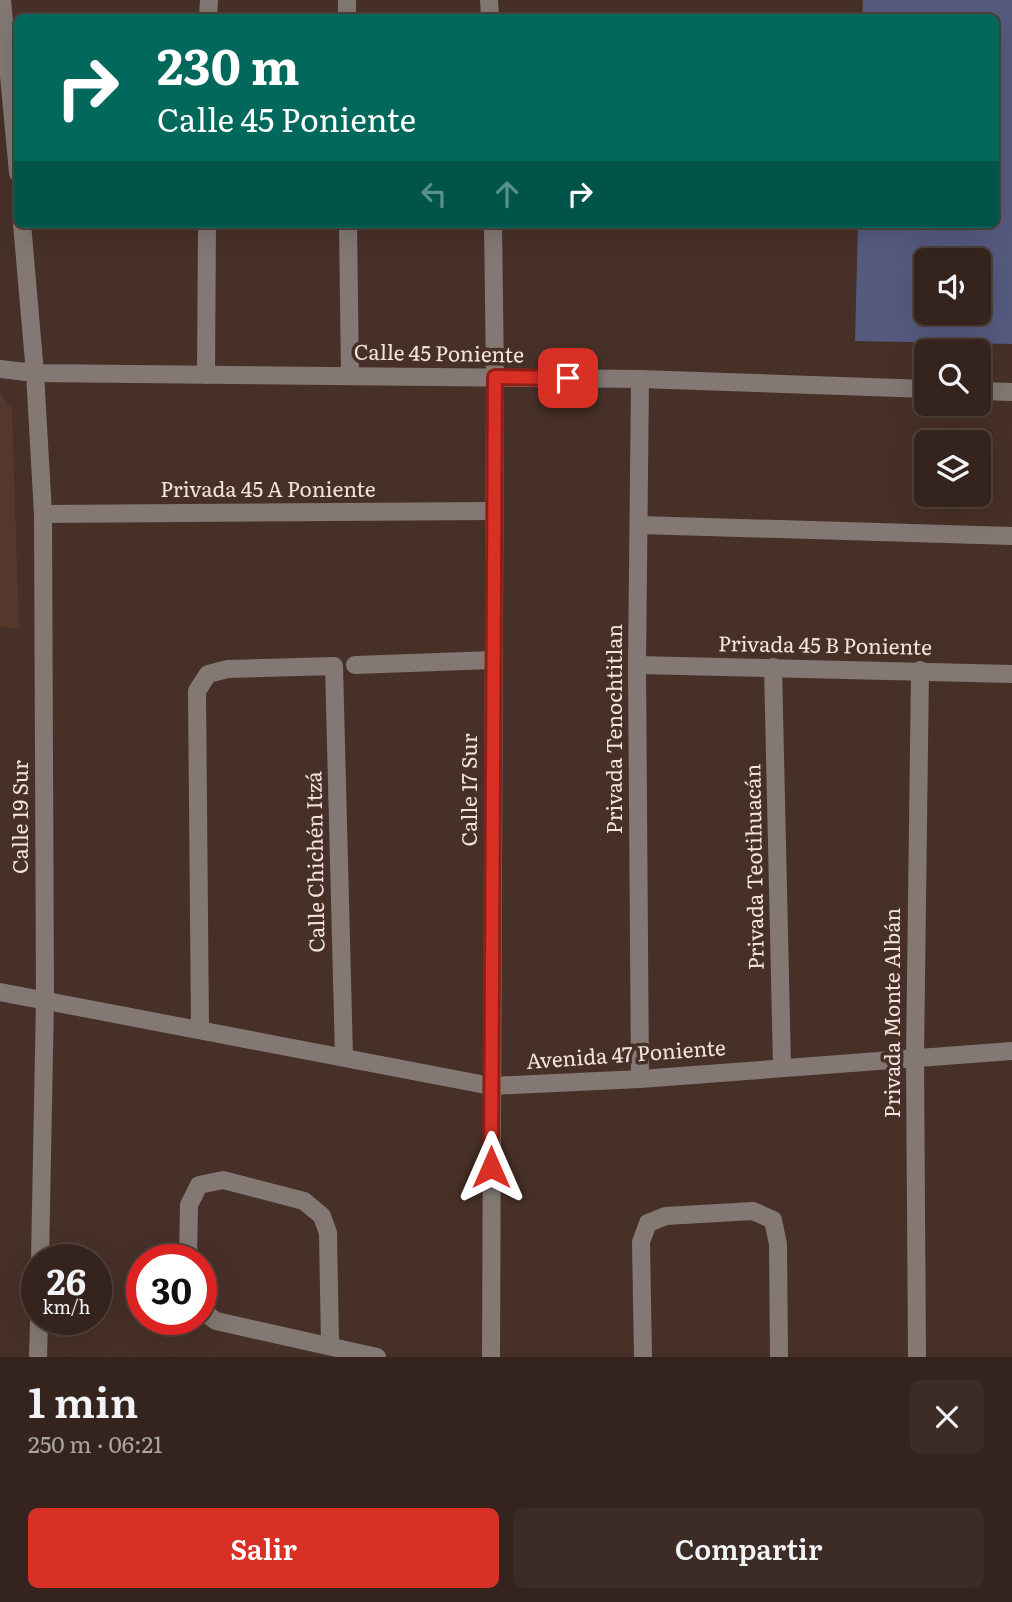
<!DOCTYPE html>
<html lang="es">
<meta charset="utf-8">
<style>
body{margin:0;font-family:Literata,serif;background:#3d2c26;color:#f1f3f6;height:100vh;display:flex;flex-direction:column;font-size:26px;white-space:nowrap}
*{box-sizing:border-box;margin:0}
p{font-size:23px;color:#aaa4a4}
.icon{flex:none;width:38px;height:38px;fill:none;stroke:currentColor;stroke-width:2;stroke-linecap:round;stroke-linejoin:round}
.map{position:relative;height:1357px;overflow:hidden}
.details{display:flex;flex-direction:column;background:#35241d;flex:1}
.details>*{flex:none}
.top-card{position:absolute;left:14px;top:14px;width:985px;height:214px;border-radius:10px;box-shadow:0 7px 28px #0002,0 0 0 2px #4f413b;background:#00695c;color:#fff;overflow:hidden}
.buttons{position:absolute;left:914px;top:248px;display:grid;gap:14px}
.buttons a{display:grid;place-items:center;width:77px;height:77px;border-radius:10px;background:#35241d;box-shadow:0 7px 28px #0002,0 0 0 2px #4f413b;font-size:35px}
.speed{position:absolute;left:21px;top:1244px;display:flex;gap:14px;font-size:35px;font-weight:700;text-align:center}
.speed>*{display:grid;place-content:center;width:91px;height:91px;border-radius:50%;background:#35241d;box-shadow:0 7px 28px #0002,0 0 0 2px #4f413b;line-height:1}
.speed small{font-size:18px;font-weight:400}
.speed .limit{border:10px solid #d22;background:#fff;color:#111}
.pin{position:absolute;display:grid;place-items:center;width:60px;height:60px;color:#fff;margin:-30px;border-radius:14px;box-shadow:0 4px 10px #0006}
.me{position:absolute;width:77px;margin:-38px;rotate:0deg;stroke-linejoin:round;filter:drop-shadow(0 0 5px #0008)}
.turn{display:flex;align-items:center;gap:24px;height:147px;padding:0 28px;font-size:32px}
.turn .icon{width:91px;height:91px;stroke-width:2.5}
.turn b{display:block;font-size:49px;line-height:60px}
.lanes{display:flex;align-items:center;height:66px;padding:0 28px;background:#0003;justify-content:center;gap:35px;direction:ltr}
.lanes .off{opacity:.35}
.round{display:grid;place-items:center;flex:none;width:74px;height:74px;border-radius:10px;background:#3d2c26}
.overview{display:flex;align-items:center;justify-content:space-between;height:119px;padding:0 28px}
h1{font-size:42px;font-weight:600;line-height:52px}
.button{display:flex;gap:14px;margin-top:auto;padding:14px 28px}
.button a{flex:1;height:80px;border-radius:10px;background:#d93025;color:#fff;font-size:28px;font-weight:600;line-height:80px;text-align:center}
.button a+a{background:#3d2c26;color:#f1f3f6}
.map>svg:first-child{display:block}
.built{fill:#54382c}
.green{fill:#555b7f;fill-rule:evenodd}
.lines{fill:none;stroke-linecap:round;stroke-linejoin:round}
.minor{stroke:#837873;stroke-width:18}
.route-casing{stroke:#8d1f18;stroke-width:18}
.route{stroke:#d93025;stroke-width:12}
.labels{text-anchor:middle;stroke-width:7;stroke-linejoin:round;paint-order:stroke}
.street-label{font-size:21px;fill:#f2e3dd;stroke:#473027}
</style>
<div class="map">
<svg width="1012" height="1357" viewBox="0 0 1012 1357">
<rect width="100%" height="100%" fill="#473027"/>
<polygon class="built" points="0,392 12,409 19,629 0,627"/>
<path class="green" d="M 863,0 L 1012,0 L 1012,344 L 855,341 L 858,224 L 996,224 L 996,18 L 862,17 ZM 926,261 L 978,261 L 978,313 L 926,313 Z"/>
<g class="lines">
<g class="minor">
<polyline points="2,0 18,173"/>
<polyline points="347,0 347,18"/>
<polyline points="489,0 490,18"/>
<polyline points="208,18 209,0"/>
<polyline points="22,224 35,373 43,514 45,1000 40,1260"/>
<polyline points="348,224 350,376"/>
<polyline points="0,369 35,373 640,379 926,389"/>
<polyline points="206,375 207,224"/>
<polyline points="978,391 1012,392"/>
<polyline points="43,514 494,511"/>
<polyline points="640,525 1012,536"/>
<polyline points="355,665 493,660"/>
<polyline points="637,665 1012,674"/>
<polyline points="773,667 782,1066"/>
<polyline points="0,992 491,1086 640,1079 1012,1051"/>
<polyline points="200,1029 197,691 208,674 228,669 334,666 344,1057"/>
<polyline points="640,1079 637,665 640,379"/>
<polyline points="188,1260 189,1205 199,1185 223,1180 304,1201 322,1216 328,1233 330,1345"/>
<polyline points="201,1310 216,1321 377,1357"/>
<polyline points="38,1357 39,1320"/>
<polyline points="491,1357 495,377 493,224"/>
<polyline points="643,1357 641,1242 648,1223 666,1216 753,1211 773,1220 778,1244 779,1357"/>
<polyline points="917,1357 915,1057 920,670"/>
</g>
</g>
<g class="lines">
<defs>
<polyline id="route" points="491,1167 495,377 568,378"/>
</defs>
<use href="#route" class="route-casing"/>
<use href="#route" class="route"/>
</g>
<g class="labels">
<g class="street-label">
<text transform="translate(439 354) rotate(1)" y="7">Calle 45 Poniente</text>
<text x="268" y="497">Privada 45 A Poniente</text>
<text transform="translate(825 646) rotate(1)" y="7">Privada 45 B Poniente</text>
<text transform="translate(615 729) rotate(-90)" y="7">Privada Tenochtitlan</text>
<text transform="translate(470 790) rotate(-90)" y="7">Calle 17 Sur</text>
<text transform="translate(21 817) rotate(-90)" y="7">Calle 19 Sur</text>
<text transform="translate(316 862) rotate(-91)" y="7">Calle Chichén Itzá</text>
<text transform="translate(755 867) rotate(-91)" y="7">Privada Teotihuacán</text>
<text transform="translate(893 1013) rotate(-90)" y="7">Privada Monte Albán</text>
<text transform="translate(626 1055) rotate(-4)" y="7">Avenida 47 Poniente</text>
</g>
</g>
</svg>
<div class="buttons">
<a><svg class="icon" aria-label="sound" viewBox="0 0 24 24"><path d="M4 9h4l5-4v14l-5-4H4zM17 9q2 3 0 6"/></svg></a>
<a><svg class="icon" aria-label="search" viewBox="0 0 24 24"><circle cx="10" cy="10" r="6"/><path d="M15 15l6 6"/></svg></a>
<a><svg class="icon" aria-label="layers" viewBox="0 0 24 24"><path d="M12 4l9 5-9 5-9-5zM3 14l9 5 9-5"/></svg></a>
</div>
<div class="speed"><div>26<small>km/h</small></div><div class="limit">30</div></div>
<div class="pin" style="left:568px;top:378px;background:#d93025"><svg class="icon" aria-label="arrive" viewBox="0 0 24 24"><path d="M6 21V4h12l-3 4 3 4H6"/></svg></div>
<svg class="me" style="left:491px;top:1167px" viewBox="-20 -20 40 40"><path d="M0-17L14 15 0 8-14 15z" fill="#d93025" stroke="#fff" stroke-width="4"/></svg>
<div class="top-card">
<div class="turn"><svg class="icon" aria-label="right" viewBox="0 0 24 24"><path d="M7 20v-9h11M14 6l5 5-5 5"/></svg><div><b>230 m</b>Calle 45 Poniente</div></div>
<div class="lanes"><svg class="icon off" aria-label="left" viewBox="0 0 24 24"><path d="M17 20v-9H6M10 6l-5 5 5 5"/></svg><svg class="icon off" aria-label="ahead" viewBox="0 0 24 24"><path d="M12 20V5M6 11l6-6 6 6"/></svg><svg class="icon" aria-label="right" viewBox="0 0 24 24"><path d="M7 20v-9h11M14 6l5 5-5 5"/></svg></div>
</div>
</div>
<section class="details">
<div class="overview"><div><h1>1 min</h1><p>250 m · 06:21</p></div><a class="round"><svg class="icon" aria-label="close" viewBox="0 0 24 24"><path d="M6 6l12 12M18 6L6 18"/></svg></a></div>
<div class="button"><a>Salir</a><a>Compartir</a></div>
</section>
